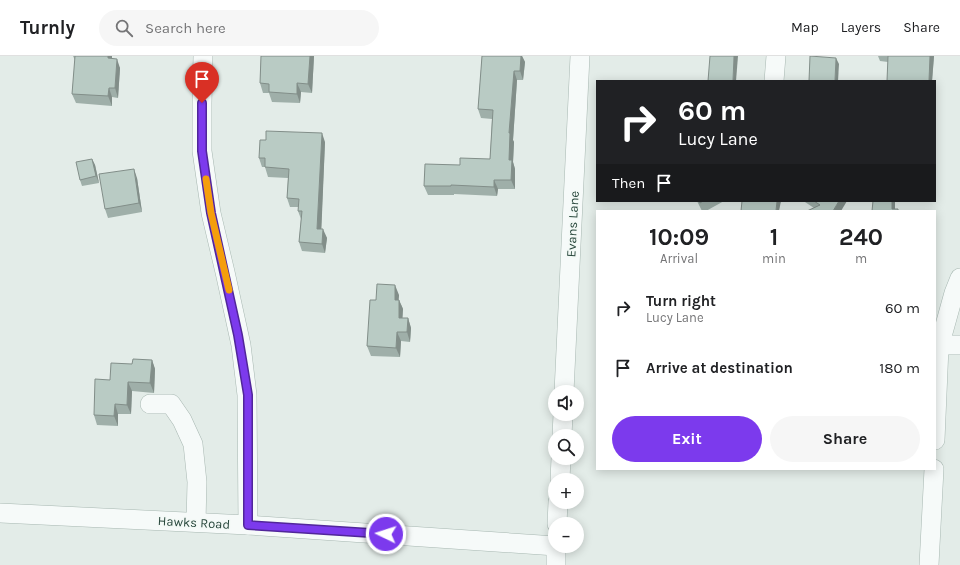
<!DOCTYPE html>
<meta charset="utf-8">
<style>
body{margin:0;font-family:Karla,sans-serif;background:#f6f6f6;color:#202124;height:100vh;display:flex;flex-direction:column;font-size:15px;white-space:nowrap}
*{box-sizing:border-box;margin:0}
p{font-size:13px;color:#757577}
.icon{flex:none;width:22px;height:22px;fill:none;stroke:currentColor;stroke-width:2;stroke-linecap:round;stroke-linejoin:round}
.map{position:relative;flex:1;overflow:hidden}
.details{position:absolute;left:596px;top:154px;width:340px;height:260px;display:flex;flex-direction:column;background:#fff;border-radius:0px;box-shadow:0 2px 10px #0003}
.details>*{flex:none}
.banner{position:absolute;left:596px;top:24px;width:340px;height:122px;border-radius:0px;box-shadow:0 2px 10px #0003;background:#202124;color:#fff;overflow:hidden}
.fabs{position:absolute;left:548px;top:329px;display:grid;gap:8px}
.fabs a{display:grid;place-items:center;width:36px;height:36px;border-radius:50%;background:#fff;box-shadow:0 2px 10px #0003;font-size:20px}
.pin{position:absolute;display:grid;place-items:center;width:34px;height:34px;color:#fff;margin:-41px -17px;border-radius:50% 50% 50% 0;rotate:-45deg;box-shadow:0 0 4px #0007}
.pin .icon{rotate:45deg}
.me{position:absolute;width:44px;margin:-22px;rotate:274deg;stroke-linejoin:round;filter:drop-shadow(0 0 3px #0008)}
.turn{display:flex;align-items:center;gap:14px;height:84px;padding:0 16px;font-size:18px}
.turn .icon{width:52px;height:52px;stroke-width:2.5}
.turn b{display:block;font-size:28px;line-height:34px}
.then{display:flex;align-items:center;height:38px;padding:0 16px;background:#0003;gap:8px;font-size:15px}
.eta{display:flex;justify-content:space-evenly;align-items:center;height:68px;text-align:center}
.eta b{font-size:24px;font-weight:700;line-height:28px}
.button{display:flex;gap:8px;margin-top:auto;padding:8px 16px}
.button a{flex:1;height:46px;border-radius:24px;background:#7c3aed;color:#fff;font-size:16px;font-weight:700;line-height:46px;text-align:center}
.button a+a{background:#f6f6f6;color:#202124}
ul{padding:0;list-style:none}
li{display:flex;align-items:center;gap:12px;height:60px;padding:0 16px}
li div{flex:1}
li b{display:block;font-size:15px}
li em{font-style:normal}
header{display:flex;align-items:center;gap:24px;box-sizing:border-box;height:56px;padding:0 20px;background:#fff;border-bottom:1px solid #e0e0e0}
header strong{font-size:19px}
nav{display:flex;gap:22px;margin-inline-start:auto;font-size:14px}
.search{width:280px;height:36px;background:#f6f6f6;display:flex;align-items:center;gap:10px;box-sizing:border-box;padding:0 14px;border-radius:22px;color:#757577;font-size:15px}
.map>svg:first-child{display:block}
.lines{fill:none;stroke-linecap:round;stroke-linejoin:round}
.minor-casing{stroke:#a7b7b1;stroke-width:20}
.minor{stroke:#f6faf9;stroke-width:19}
.wall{fill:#9fafa9}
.shaded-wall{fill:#828e89}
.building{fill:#b9cbc4;stroke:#828e89}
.route-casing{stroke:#51269a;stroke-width:10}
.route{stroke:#7c3aed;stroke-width:7}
.slow{stroke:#f59e0b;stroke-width:7}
.labels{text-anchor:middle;stroke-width:3;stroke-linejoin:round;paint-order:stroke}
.street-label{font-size:13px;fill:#28473c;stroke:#f3f9f6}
</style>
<header>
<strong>Turnly</strong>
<div class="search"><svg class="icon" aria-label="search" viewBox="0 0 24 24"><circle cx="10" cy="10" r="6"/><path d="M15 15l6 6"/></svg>Search here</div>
<nav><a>Map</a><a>Layers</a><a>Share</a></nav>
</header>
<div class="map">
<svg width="960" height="509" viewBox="0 0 960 509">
<rect width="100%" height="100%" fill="#e3ece8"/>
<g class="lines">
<defs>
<g id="minor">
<polyline points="203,0 202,47 202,95 211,157 225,216 241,289 247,339 248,469"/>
<polyline points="774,25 776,0"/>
<polyline points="940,289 960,289"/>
<polyline points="564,336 580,0"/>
<polyline points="150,348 171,348 182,364 193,388 197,426 196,466"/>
<polyline points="562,380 563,358"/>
<polyline points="935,384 939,291 954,237 960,222"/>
<polyline points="560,424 561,402"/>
<polyline points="0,457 248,469 556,490"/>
<polyline points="557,468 558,446"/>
<polyline points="556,509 556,490"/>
<polyline points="929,509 934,413"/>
</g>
</defs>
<use href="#minor" class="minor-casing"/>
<use href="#minor" class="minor"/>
</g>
<g class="wall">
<polygon points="73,0 112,0 112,2 120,12 118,42 112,41 112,50 76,47 72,38 75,4"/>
<polygon points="261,0 314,0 312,37 301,36 300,47 272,46 269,37 263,37 260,27"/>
<polygon points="482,0 522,0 525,6 523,24 517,24 513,84 514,86 513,106 515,113 515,133 498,133 497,140 454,138 454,139 428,139 424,130 460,109 490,103 492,63 481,62 478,53"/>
<polygon points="878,0 934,0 932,25 888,6 880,5"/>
<polygon points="325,86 321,173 327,182 325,197 302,195 299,186 301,163 298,155 298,151 290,151 287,142 288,122 268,121 265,111 262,111 259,102"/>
<polygon points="92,103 95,109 99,127 82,130 80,124"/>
<polygon points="137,122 142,156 108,162 105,153"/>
<polygon points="697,145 724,145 706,155 702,155"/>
<polygon points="804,145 847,145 814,152 805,146"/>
<polygon points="399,239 398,244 399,244 403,253 402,262 408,262 411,272 410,286 401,285 400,301 371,300 367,290 376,244"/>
<polygon points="152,304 155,313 154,337 132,335 131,358 118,358 118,370 97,369 94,359 110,324 132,308"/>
</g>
<g class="shaded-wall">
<polygon points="108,0 112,0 112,11 108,2"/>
<polygon points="310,0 314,0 312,37 308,28"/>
<polygon points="521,0 522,0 525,6 523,24 520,15"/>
<polygon points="734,0 738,0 736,25 733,25"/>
<polygon points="930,0 934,0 932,25 929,25"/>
<polygon points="836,2 839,8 838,25 835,25"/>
<polygon points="117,3 120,12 118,42 115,32"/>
<polygon points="514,15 517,24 513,84 514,86 513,106 515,113 515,133 511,124 509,104 509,77"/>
<polygon points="297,27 301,36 300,47 297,38"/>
<polygon points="109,32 112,41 112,50 108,40"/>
<polygon points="322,77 325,86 321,182 317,173"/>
<polygon points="92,103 95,109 99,127 96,120"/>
<polygon points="134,113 137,122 142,156 139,147"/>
<polygon points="494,124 498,133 497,140 494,131"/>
<polygon points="777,145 781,145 779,155 776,155"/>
<polygon points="839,145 847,145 841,155 833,155"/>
<polygon points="892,145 895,145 895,155 892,153"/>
<polygon points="323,173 327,182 325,197 322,188"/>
<polygon points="395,229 399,239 398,253 395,244"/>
<polygon points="399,244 403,253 402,271 399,262"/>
<polygon points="408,262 411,272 410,286 407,276"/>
<polygon points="397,276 401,285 400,301 396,292"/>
<polygon points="152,304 155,313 154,337 150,327"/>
<polygon points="128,326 132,335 131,358 127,349"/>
<polygon points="115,348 118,358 118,370 114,360"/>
</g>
<g class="building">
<polygon points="75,0 108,0 108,2 117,3 115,32 109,32 108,40 72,38"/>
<polygon points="261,0 310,0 308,28 297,27 297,38 269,36 269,28 260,27"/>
<polygon points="482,0 521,0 520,15 514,15 509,77 510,77 509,104 512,104 511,124 494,124 494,131 451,129 451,130 424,130 425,108 460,109 460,102 490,103 493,54 478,53"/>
<polygon points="710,0 734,0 733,25 708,25"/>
<polygon points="810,0 836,2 835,25 809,25"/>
<polygon points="888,0 930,0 929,25 887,25"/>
<polygon points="266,75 322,77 317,173 323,173 322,188 299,186 302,155 298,155 299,143 287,142 289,113 265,111 265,102 259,102 260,84 266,84"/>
<polygon points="92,103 96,120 80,124 76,106"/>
<polygon points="134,113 139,147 105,153 99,118"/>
<polygon points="699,145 703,145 700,147"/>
<polygon points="742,145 777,145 776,155 741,155"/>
<polygon points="814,145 839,145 833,155 807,155 820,149"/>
<polygon points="873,145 892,145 892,153 898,153 898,155 872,155"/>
<polygon points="377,228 395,229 395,244 399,244 399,262 408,262 407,276 397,276 396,292 367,290 370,244 376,244"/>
<polygon points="133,303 152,304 150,327 128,326 127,349 115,348 114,360 94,359 95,323 110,324 111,307 132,308"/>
</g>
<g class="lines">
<defs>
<polyline id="route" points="202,47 202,95 211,157 238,279 248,339 248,469 386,478"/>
</defs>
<use href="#route" class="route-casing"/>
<use href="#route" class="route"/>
<polyline class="slow" points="206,123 211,157 229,234"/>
</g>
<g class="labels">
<g class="street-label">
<text transform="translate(572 168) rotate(-87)" y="5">Evans Lane</text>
<text transform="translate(194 466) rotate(3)" y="5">Hawks Road</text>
</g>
</g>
</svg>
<div class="fabs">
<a><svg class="icon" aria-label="sound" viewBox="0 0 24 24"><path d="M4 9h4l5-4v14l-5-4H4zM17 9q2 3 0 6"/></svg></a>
<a><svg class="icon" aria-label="search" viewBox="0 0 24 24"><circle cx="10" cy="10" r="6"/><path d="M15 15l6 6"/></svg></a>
<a>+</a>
<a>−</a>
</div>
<div class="pin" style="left:202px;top:47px;background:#d93025"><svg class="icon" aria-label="arrive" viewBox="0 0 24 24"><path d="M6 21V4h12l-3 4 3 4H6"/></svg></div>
<svg class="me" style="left:386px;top:478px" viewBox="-20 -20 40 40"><circle r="17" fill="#7c3aed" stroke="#fff" stroke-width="3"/><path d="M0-11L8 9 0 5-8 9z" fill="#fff"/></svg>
<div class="banner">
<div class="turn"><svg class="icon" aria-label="right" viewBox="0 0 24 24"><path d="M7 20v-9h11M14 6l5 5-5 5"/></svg><div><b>60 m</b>Lucy Lane</div></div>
<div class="then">Then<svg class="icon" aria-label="arrive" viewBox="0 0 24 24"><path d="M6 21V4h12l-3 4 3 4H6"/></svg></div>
</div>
<section class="details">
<div class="eta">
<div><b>10:09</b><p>Arrival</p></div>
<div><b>1</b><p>min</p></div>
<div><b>240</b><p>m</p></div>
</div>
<ul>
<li><svg class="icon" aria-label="right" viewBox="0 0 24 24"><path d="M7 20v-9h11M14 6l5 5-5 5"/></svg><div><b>Turn right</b><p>Lucy Lane</p></div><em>60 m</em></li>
<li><svg class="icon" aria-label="arrive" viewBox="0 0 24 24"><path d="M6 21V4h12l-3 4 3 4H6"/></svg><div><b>Arrive at destination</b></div><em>180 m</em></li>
</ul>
<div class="button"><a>Exit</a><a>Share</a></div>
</section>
</div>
